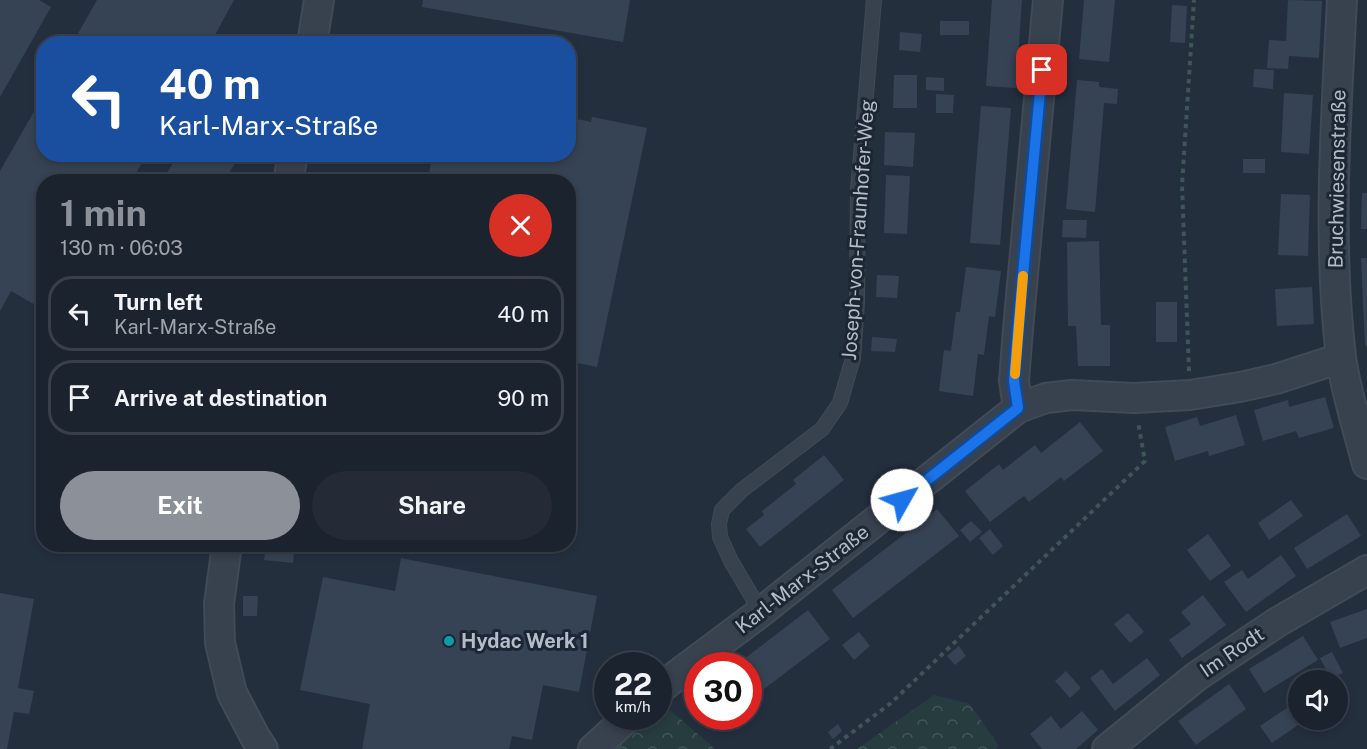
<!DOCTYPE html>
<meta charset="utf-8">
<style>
body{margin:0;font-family:"Public Sans",sans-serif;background:#242b36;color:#f1f3f6;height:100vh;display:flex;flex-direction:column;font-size:22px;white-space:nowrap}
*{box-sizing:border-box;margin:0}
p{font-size:20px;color:#a0a4aa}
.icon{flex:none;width:33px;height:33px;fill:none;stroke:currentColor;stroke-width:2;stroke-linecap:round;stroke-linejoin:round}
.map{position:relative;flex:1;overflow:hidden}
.side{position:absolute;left:36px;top:174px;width:540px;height:378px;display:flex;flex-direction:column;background:#1b232e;border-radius:24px;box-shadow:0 3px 9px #0003,0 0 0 2px #39404a}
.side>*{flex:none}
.hud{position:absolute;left:36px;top:36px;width:540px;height:126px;border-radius:24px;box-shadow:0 3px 9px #0003,0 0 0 2px #39404a;background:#1a4fa0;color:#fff;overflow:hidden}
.buttons{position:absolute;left:1288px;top:670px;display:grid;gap:12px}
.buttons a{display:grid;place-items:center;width:60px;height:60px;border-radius:50%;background:#1b232e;box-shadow:0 3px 9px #0003,0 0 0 2px #39404a;font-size:30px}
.speed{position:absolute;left:594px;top:652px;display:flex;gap:12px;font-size:30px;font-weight:700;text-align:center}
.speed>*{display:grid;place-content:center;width:78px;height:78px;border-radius:50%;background:#1b232e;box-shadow:0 3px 9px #0003,0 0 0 2px #39404a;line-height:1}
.speed small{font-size:15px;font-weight:400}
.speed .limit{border:9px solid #d22;background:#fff;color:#111}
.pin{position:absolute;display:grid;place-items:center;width:51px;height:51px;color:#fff;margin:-26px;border-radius:12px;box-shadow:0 3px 9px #0006}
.me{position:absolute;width:66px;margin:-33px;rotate:52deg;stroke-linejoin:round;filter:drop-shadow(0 0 4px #0008)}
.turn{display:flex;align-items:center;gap:21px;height:126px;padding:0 24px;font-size:27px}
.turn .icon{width:78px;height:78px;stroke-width:2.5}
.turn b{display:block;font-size:42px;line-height:51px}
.round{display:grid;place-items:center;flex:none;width:63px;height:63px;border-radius:32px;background:#242b36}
.head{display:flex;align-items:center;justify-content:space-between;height:102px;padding:0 24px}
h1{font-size:36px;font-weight:700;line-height:45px;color:#8c9099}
.primary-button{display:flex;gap:12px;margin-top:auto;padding:12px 24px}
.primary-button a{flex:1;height:69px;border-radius:36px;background:#8c9099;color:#fff;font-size:24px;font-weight:700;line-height:69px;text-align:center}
.primary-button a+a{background:#242b36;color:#f1f3f6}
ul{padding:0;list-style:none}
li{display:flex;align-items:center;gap:18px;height:75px;margin:0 12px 9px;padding:0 12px;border:3px solid #39404a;border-radius:24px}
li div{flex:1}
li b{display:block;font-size:22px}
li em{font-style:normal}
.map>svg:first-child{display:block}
.forest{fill:url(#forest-crowns)}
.building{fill:#364354}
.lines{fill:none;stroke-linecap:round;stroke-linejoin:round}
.service-casing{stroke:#414a57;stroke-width:16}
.minor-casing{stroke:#414a57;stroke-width:32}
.path{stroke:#3f5557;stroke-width:4;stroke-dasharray:4.5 4.5;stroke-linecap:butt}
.service{stroke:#38414e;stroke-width:14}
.minor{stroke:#38414e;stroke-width:28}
.route-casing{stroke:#114b97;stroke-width:15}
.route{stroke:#1a73e8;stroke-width:10}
.slow{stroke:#f59e0b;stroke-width:10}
.culture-dot{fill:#0f9aa8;stroke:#1d2633;stroke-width:2}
.labels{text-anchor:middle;stroke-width:6;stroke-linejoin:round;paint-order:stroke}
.street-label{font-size:20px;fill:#b4bcc9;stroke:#1d2633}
.poi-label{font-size:20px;font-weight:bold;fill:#b4bcc9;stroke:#1d2633;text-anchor:start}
</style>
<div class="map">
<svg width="1367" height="749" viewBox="0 0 1367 749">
<defs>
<pattern id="forest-crowns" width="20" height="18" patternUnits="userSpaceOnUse" patternTransform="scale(1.5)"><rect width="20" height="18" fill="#263c3f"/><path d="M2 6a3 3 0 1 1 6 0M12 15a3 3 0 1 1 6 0" fill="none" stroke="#435659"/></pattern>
</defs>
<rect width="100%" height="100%" fill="#242f3e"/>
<g class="forest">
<polygon points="934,695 970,704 998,745 996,749 857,749"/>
<polygon points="670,710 715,749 611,749 619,740"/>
</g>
<g class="building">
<polygon points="0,0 39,0 51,7 0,97"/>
<polygon points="97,0 234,0 210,44 72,44"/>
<polygon points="423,0 630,0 623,42 422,7"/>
<polygon points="992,0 1022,0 1016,88 986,86"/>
<polygon points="1084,0 1115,0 1109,62 1079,59"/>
<polygon points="1288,0 1322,1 1319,58 1289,56 1288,69 1267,68 1269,40 1286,41"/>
<polygon points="1172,5 1187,6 1185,43 1170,42"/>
<rect x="940" y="21" width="29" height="14"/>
<polygon points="900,32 922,34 920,52 899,50"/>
<polygon points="1254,69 1274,70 1273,89 1253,87"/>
<polygon points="894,75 917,75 917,108 893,108"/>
<polygon points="926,77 944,78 944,91 926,90"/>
<polygon points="1077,80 1099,82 1099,87 1118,89 1117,104 1104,103 1095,212 1066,209"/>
<polygon points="1284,93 1313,95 1309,154 1281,152"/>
<polygon points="44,94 44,154 147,154 131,182 44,182 44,310 11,291 0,311 0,171"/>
<polygon points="936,94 954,95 953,113 936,113"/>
<polygon points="981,106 1011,108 1000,245 970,243"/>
<polygon points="568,117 591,122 592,117 647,128 597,367 568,361 571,346 568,346 568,182 427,182 433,154 568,154"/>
<polygon points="885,132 915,133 913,167 884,165"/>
<polygon points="178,154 240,154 224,182 162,182"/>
<rect x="1243" y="159" width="22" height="14"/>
<polygon points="886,175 910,176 907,234 884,233"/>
<polygon points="1362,193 1367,193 1367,229 1361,229"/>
<polygon points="1281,194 1310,195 1308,256 1278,255"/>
<polygon points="1063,220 1087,220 1086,238 1062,237"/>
<polygon points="1099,241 1101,325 1110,325 1110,366 1078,366 1076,326 1068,326 1067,242"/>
<polygon points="1361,258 1367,258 1367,346 1365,346"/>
<polygon points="966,267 1001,271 995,317 989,316 984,355 978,354 973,396 939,391 944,350 951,351 956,312 960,312"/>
<polygon points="877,275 899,276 897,298 876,297"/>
<polygon points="1312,287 1314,324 1277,326 1275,289"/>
<rect x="1156" y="302" width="21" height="40"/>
<polygon points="872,337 897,339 895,352 871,351"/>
<polygon points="1325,397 1334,428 1299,438 1296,431 1263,441 1254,410 1288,400 1289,407"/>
<polygon points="1236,415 1245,445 1209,456 1208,451 1175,461 1165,427 1197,417 1200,426"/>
<polygon points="1080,422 1103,451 1064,481 1061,477 1029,502 1024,496 990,522 965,491 999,464 1003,470 1035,445 1041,453"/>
<polygon points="824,455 844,480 760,547 746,529 764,515 762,511 796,484 793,480"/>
<polygon points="1291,500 1303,516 1269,540 1258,523"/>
<polygon points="937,509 959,536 853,618 832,590"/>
<polygon points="1347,514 1361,536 1307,569 1294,548"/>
<polygon points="971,521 982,532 970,542 960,530"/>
<polygon points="990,529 1003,546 993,555 979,538"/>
<polygon points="1208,534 1231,566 1210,581 1187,550"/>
<polygon points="266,544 295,544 293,563 264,560"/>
<polygon points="1281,555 1296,576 1246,612 1224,582 1242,570 1248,579"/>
<polygon points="401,558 597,596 579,692 543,685 532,740 512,736 509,749 362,749 370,704 300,690 323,577 395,591"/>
<polygon points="0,593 34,599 18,688 34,691 29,714 14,712 7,749 0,749"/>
<polygon points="1203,595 1226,625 1182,658 1169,640 1191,624 1181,612"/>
<polygon points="243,596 258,596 257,616 243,616"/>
<polygon points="1367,609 1367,638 1340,648 1330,622"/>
<polygon points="808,610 830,639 748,701 748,666 735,666"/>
<polygon points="1128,613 1144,632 1130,643 1114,624"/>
<polygon points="859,632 870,646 854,660 842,645"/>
<polygon points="1303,636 1318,660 1264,693 1249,669"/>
<polygon points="959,646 966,656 955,665 947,656"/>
<polygon points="1332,652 1343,673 1331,679 1320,658"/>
<polygon points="1147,658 1160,675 1115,711 1090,678 1102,669 1113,684"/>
<polygon points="1066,671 1081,688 1070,698 1055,681"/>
<polygon points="1229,684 1246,709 1196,745 1178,721"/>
<polygon points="1290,706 1301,723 1272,743 1260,726"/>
<polygon points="1082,711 1098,730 1076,749 1042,749 1030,734 1051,716 1061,729"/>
<polygon points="838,724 842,731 833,739 828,732"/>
</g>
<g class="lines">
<defs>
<polyline id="service" points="761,612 731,561 720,537 719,524 722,510 742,490 822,429 840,403 853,358 857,302 858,190 874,0"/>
<g id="minor">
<path d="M 1342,0 C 1336,119 1327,239 1341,357 C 1346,393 1358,429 1367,464"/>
<polyline points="312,44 319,0"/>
<polyline points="288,182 293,154"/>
<polyline points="1018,408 1014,381 1018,329 1048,0"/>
<polyline points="227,544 219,604 220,643 232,693 255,737 263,749"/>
<polyline points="658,691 678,674 761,612 1018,408 1046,398 1072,395 1134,398 1190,395 1240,387 1276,379 1341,358"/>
<polyline points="593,749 628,717"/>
<polyline points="1107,749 1197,676 1276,623 1367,570"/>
</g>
</defs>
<use href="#service" class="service-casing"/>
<use href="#minor" class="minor-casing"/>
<g class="path">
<polyline points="1189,371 1182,185 1194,0"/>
<polyline points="830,749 891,703 1145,461 1138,422"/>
</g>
<use href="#service" class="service"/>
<use href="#minor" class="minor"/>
</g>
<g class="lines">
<defs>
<polyline id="route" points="902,500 1018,408 1014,381 1018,329 1042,70"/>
</defs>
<use href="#route" class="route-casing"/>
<use href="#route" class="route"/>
<polyline class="slow" points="1015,374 1023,276"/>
</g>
<circle class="culture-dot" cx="449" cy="641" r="6"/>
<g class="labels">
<g class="street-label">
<text transform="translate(1337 179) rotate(-89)" y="7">Bruchwiesenstraße</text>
<text transform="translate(858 230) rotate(-86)" y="7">Joseph-von-Fraunhofer-Weg</text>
<text transform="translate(802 579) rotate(-38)" y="7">Karl-Marx-Straße</text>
<text transform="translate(1232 652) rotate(-34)" y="7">Im Rodt</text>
</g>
<g class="poi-label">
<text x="461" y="648">Hydac Werk 1</text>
</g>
</g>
</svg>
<div class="buttons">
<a><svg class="icon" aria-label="sound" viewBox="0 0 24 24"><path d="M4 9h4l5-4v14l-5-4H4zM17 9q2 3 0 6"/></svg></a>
</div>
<div class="speed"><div>22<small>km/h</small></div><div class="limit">30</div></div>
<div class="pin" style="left:1042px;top:70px;background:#d93025"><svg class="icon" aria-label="arrive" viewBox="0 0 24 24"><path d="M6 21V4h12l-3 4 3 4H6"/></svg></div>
<svg class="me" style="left:902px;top:500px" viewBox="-20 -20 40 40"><circle r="19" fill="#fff"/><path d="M0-13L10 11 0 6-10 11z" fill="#1a73e8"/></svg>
<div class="hud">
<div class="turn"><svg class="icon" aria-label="left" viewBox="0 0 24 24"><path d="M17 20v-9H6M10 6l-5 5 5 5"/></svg><div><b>40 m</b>Karl-Marx-Straße</div></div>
</div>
<section class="side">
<div class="head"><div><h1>1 min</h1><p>130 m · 06:03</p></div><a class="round" style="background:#d93025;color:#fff"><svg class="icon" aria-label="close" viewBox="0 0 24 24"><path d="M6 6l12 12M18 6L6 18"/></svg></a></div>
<ul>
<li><svg class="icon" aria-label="left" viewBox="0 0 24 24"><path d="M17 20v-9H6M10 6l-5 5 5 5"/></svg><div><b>Turn left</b><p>Karl-Marx-Straße</p></div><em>40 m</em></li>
<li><svg class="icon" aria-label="arrive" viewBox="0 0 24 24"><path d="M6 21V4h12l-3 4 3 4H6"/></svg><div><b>Arrive at destination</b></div><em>90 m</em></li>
</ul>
<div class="primary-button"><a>Exit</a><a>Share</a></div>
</section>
</div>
